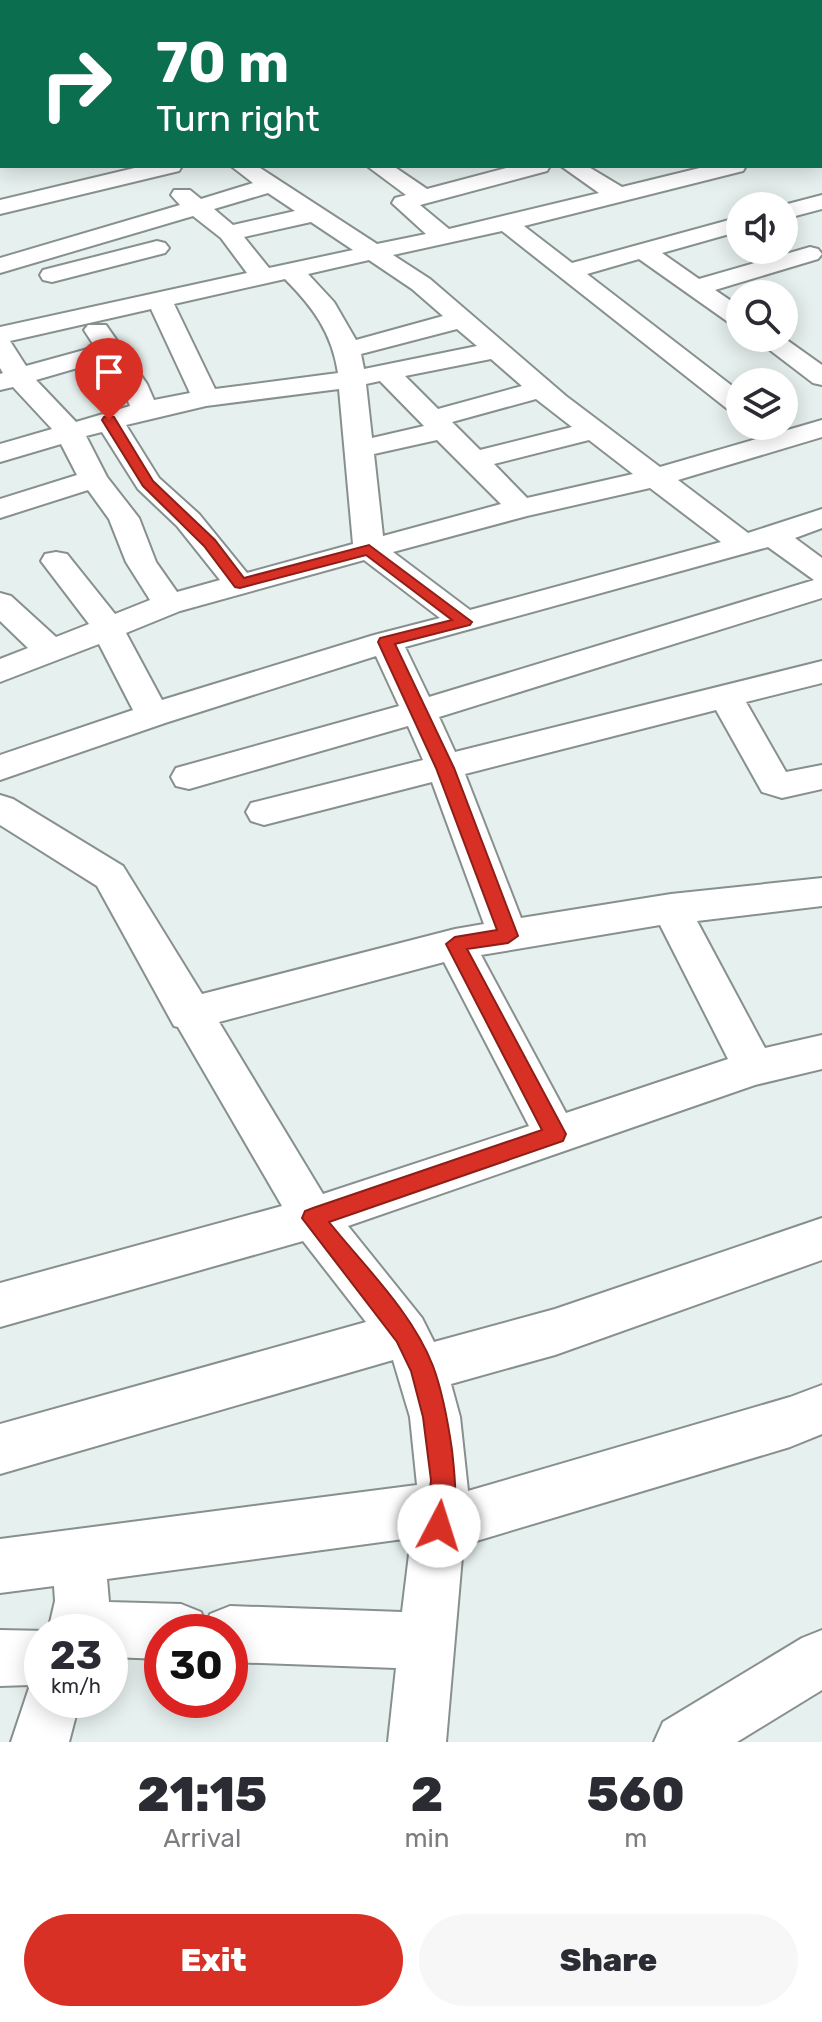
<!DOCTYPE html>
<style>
body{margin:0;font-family:Rubik,sans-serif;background:#f7f7f7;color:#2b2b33;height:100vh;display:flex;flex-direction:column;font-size:30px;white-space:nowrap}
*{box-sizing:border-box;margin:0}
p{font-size:26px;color:#7c7c81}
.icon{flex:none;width:44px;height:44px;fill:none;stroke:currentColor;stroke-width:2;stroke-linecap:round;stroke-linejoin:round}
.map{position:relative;height:1742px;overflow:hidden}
.details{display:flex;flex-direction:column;background:#fff;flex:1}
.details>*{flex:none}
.guide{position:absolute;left:0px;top:0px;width:822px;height:168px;box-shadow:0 4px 20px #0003;background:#0b6e4f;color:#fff;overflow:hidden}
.buttons{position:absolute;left:726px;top:192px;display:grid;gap:16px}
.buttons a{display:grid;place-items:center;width:72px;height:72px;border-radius:50%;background:#fff;box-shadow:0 4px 20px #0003;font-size:40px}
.speed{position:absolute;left:24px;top:1614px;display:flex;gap:16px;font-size:40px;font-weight:700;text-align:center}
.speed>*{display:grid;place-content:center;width:104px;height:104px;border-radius:50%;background:#fff;box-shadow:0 4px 20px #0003;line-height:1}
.speed small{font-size:20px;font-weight:400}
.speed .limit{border:12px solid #d22;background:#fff;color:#111}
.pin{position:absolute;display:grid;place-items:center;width:68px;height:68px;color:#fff;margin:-82px -34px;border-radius:50% 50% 50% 0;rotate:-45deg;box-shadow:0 0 8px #0007}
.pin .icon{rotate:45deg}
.me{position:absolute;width:88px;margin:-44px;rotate:5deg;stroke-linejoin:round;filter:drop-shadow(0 0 6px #0008)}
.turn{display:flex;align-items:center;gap:28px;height:168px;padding:0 24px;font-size:36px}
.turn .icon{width:104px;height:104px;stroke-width:2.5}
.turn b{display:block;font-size:56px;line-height:68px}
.eta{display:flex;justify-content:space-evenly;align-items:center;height:136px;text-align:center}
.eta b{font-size:48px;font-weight:800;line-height:56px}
.cta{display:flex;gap:16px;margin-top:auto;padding:16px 24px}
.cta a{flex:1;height:92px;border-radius:48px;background:#d93025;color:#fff;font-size:32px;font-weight:800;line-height:92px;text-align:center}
.cta a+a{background:#f7f7f7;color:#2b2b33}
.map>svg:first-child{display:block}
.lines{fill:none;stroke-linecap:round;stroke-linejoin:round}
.minor-casing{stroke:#87908e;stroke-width:4}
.minor{fill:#fff;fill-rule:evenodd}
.route{fill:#d93025;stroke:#8d1f18;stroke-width:2}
</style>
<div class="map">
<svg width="822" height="1742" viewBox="0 0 822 1742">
<rect width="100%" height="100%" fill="#e6f0ee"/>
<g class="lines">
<defs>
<g id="minor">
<polygon points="83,0 104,0 105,2 84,2"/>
<polygon points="182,0 203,0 204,2 183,2"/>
<polygon points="328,0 360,0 359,2"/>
<polygon points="491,0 517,0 490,2"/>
<polygon points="626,0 655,0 656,2 627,2"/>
<polygon points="0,3 2,4 2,16 0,15"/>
<polygon points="822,47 822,59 820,60 820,48"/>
<polygon points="0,75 2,75 0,88"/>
<rect x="820" y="86" width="2" height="13"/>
<rect x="0" y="119" width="2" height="14"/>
<rect x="820" y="131" width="2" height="13"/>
<polygon points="143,166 182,166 179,171 0,214 0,200"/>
<path d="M 231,166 L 257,166 L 377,244 L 426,234 L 392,203 L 395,198 L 406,195 L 367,166 L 393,166 L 427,189 L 514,166 L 550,166 L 547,171 L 420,205 L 449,229 L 599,193 L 561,166 L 587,166 L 622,187 L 708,166 L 746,166 L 743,171 L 524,226 L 572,263 L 740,217 L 740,231 L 662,253 L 699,279 L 810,247 L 818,249 L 822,254 L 818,259 L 715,290 L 740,307 L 740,327 L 731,324 L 639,259 L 587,274 L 740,392 L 740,413 L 730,411 L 502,231 L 393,255 L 430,279 L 566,396 L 660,467 L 822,420 L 822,437 L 678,480 L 748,533 L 822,509 L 822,528 L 795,538 L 822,558 L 822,598 L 439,717 L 455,752 L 822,661 L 822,683 L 746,702 L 786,772 L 822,765 L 822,789 L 782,798 L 762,792 L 716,710 L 465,774 L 521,918 L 671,894 L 822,878 L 822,906 L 697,921 L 765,1048 L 822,1035 L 822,1069 L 755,1085 L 348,1226 L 422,1318 L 434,1342 L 555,1309 L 822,1218 L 822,1260 L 555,1355 L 451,1384 L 460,1417 L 468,1491 L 790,1397 L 822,1385 L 822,1434 L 790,1447 L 463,1545 L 446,1742 L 388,1742 L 396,1668 L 230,1662 L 230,1632 L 162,1632 L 162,1659 L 110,1657 L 110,1632 L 42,1632 L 42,1700 L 80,1700 L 69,1742 L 11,1742 L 30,1685 L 0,1686 L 0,1630 L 48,1631 L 55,1601 L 54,1586 L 0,1593 L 0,1539 L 417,1485 L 410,1417 L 393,1360 L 0,1474 L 0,1424 L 366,1322 L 303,1241 L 0,1327 L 0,1283 L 282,1206 L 178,1027 L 174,1026 L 97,886 L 0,825 L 0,795 L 13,799 L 123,866 L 202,994 L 455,929 L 484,924 L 432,782 L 264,825 L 251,821 L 246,812 L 251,803 L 423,760 L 408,726 L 189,789 L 176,786 L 171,777 L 176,768 L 399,706 L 376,656 L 165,723 L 0,780 L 0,755 L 133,710 L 99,644 L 0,682 L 0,659 L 28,648 L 0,621 L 0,593 L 11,596 L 56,637 L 89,624 L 41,561 L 45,554 L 56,552 L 67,554 L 115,614 L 150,600 L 126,562 L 109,519 L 88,490 L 0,518 L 0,499 L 77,475 L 61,444 L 0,462 L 0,444 L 52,429 L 13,387 L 0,390 L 0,374 L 3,373 L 0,368 L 0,327 L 247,273 L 221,238 L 193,216 L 0,273 L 0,258 L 180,205 L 171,195 L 174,190 L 190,190 L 201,199 L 253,183 ZM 268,193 L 295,211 L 233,225 L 214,209 ZM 311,222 L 353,250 L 269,268 L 244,237 ZM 369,260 L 412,289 L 443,316 L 356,340 L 334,302 L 308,274 ZM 285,279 C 313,307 332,333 338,373 L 215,389 L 174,304 ZM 151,309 L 190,393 L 154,400 L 147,384 L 106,325 L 88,325 L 84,330 L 95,347 L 26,366 L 10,341 ZM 457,329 L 477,346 L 364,369 L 361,354 ZM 491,359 L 522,386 L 438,409 L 405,376 ZM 105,360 L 121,384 L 130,406 L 76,422 L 36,380 ZM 380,381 L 424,426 L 372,438 L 366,384 ZM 339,389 L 353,544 L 247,573 L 199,514 L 159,478 L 126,425 L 206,406 ZM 536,399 L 572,427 L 480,450 L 452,422 ZM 102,432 L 138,489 L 177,526 L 220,580 L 177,592 L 156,562 L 139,518 L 107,477 L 86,436 ZM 437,440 L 501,504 L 383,536 L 374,454 ZM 589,440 L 633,474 L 527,498 L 494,464 ZM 650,488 L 721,542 L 470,610 L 393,552 L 527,516 ZM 768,547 L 814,580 L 429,697 L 405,647 ZM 364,560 L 440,618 L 374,635 L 162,700 L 126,633 L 180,611 ZM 660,925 L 728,1059 L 566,1113 L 481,955 ZM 444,962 L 529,1126 L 323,1194 L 219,1022 ZM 411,1538 L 402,1612 L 230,1606 L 210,1614 L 206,1625 L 201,1612 L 181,1604 L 109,1602 L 107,1579 Z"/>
<polygon points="822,195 822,209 784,219 784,206 780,206"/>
<polygon points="157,241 165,243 169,248 165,253 52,282 43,280 40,275 43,270"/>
<polygon points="754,338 784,338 822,365 822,385 813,383"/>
<polygon points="822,1630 822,1690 737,1742 654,1742 663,1722 802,1638"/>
</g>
</defs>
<use href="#minor" class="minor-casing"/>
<use href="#minor" class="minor"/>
</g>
<path class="route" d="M 104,417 L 114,417 L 153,481 L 215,540 L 244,578 L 369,545 L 472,622 L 470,625 L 395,644 L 454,768 L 518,936 L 508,943 L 467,949 L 566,1134 L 563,1141 L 329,1222 C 365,1267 412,1312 433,1366 C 443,1393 448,1422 452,1450 C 455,1477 459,1509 448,1535 L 439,1539 L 430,1535 L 426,1526 L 431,1480 L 423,1417 L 411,1371 L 397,1342 L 302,1218 L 305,1211 L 313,1208 L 542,1130 L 446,944 L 455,937 L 497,930 L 436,768 L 378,642 L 380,638 L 452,620 L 366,555 L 240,588 L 235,587 L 204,546 L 143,486 L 102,420 Z"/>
</svg>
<div class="buttons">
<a><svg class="icon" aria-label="sound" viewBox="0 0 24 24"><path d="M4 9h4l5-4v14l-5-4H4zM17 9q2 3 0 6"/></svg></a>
<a><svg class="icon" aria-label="search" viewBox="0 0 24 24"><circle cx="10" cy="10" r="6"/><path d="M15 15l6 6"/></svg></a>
<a><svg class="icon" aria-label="layers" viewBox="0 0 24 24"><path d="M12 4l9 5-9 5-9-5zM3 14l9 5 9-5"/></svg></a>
</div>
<div class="speed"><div>23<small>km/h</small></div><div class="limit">30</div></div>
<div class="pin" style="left:109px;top:420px;background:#d93025"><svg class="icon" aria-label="arrive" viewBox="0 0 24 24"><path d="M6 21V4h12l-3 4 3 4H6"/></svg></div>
<svg class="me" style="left:439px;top:1526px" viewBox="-20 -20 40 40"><circle r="19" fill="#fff"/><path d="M0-13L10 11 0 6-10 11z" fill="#d93025"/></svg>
<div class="guide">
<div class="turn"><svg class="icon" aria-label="right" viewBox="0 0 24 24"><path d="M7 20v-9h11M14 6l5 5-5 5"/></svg><div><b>70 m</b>Turn right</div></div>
</div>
</div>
<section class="details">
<div class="eta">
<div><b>21:15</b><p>Arrival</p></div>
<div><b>2</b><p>min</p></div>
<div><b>560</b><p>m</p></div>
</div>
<div class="cta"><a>Exit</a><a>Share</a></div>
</section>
